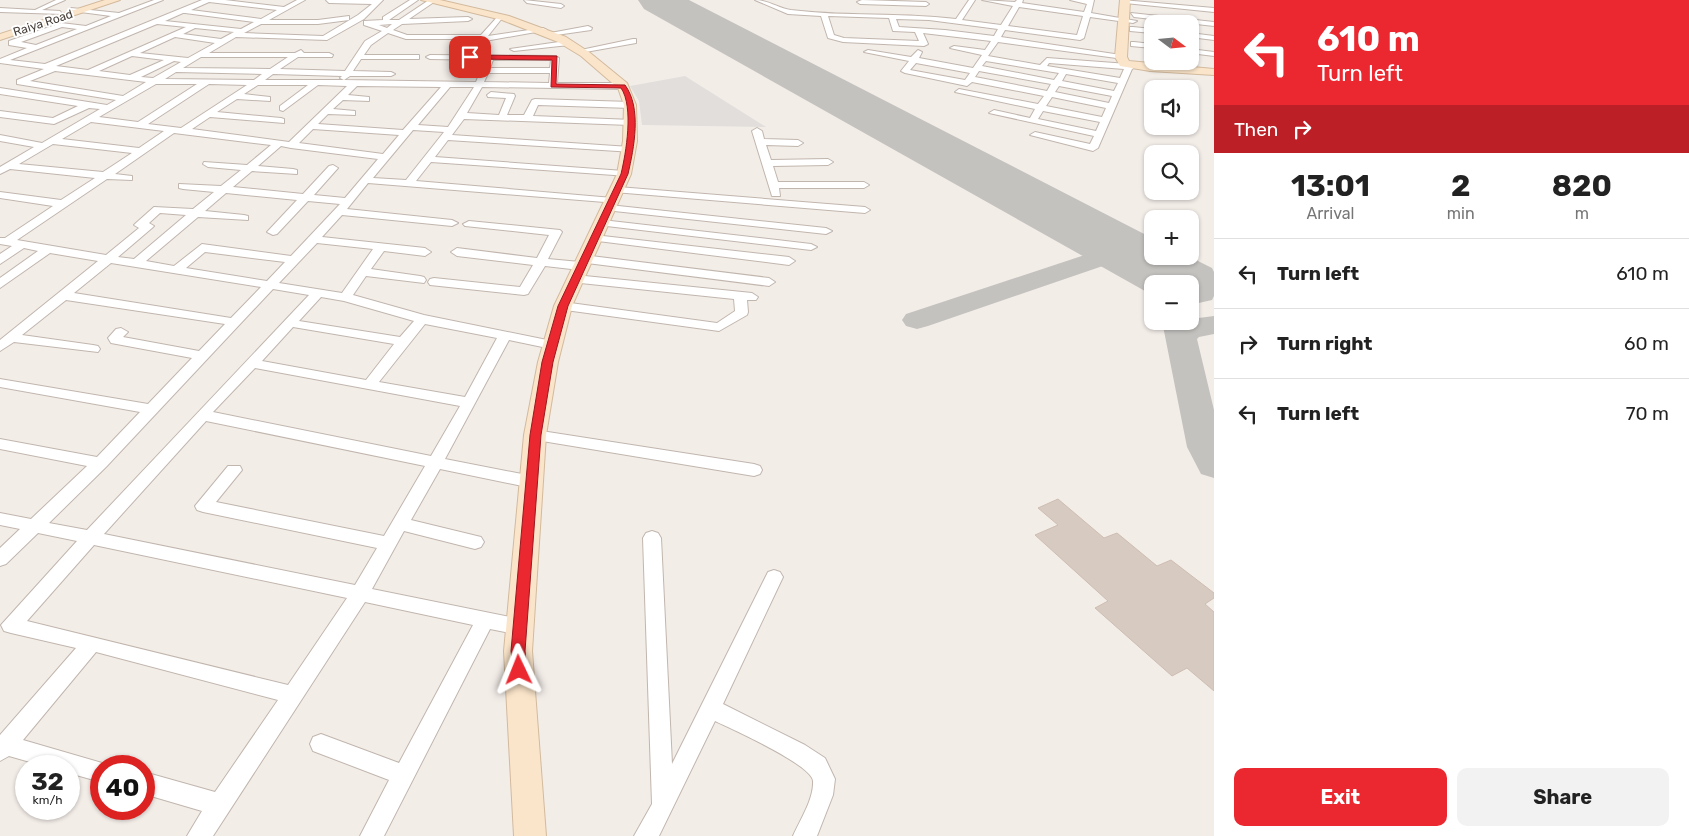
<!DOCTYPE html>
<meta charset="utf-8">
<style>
body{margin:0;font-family:Rubik,sans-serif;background:#f2f2f2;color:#222;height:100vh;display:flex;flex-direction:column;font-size:19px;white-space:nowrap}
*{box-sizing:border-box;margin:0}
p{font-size:16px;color:#767676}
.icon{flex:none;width:28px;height:28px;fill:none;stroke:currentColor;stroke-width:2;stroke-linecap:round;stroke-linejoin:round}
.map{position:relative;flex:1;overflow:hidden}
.drawer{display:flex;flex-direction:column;background:#fff;width:475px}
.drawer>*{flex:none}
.banner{background:#eb2730;color:#fff;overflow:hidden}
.needle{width:32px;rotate:106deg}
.buttons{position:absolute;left:1144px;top:15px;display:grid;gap:10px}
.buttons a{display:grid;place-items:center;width:55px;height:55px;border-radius:10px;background:#fff;box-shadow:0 1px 4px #0004;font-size:25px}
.speed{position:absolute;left:15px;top:755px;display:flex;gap:10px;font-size:25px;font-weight:700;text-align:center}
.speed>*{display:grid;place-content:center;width:65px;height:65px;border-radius:50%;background:#fff;box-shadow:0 1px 4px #0004;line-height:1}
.speed small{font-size:12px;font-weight:400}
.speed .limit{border:8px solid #d22;background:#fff;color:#111}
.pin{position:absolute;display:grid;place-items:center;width:42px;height:42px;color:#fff;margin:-21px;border-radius:10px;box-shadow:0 2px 8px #0006}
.me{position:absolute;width:55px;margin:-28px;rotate:358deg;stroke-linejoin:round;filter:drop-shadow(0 0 4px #0008)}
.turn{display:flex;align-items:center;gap:18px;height:105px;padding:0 20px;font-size:22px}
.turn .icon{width:65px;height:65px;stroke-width:2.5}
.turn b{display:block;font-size:35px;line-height:42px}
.then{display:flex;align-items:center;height:48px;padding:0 20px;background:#0003;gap:10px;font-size:19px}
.eta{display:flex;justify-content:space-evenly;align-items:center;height:85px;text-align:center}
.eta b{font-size:30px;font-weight:700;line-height:35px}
.action{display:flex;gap:10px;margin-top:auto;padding:10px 20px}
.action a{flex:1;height:58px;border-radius:10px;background:#eb2730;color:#fff;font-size:20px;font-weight:700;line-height:58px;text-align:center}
.action a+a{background:#f2f2f2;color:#222}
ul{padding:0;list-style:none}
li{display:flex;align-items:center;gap:15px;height:70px;padding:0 20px;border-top:1px solid #e0e0e0}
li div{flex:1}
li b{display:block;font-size:19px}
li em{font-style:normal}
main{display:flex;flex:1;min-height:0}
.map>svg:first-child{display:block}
.parking{fill:#e1dedc}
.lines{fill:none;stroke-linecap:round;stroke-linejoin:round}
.taxiway{fill:#c4c2bf;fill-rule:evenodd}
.runway{fill:#c4c2bf;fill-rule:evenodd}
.building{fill:#d7cac1;stroke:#cebdb2}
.street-casing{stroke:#c1b6ae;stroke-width:2}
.secondary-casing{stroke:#d2ba9d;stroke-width:2}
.street{fill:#fff;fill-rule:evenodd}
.secondary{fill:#fbe5ca;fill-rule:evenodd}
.route{fill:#eb2730;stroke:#99191f}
.labels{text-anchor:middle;stroke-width:4;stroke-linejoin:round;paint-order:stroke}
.far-street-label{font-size:12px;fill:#463d37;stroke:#fff}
</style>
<main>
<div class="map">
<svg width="1214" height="836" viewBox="0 0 1214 836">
<rect width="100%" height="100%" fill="#f3ede8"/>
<polygon class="parking" points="685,76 766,127 642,125 639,101 630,86"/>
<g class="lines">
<g class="taxiway">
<path d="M 1124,242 L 1134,244 L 1138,250 L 1134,255 C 1155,250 1169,267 1179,284 L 1152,284 L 1152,287 L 1129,261 L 1132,256 L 928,326 L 917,329 L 906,326 L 902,320 L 906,314 Z"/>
<polygon points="1214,316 1214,334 1199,337 1197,339 1214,410 1214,478 1201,474 1187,447 1162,321 1190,321 1190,318 1191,319"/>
</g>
<polygon class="runway" points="638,0 689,0 1152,238 1152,256 1188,256 1212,268 1214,272 1214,296 1212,300 1190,305 1190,284 1152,284 1152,295 644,9"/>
</g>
<polygon class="building" points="1058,499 1104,538 1117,533 1157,566 1171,560 1214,593 1214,598 1205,604 1214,612 1214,691 1187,668 1172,676 1095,608 1108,601 1035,535 1058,525 1038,508"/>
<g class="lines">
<defs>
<g id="street">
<polygon points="56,0 65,0 42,10 60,11 62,14 0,12 0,8 35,10"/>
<path d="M 154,0 L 163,0 L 10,60 L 45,64 L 202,0 L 225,0 L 284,7 L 297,0 L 305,0 L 269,20 L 318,20 L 349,16 L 349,20 L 318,24 L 261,24 L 244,33 L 323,36 L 358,15 L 372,4 L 329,3 L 326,0 L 383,0 L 364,19 L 327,40 L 236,37 L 209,53 L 295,53 L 301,50 L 304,53 L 329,53 L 333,55 L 332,57 L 298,57 L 280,69 L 345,71 L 365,41 L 382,31 L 364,25 L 364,21 L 383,20 L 383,17 L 410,0 L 418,0 L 389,20 L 399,20 L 429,0 L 435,0 L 434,2 L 409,19 L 468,17 L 472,19 L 468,21 L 402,24 L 393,30 L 407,35 L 481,35 L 499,15 L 503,17 L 488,36 L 543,28 L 547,30 L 474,43 L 470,41 L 472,39 L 406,39 L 388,33 L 371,45 L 364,55 L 419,55 L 419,59 L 361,59 L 353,71 L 391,72 L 395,74 L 391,76 L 350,76 L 344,80 L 476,82 L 485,60 L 430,59 L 426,57 L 430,55 L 555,56 L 559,58 L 557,83 L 623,83 L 627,86 L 623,89 L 482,87 L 467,113 L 499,115 L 506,98 L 488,97 L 487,95 L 491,92 L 514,94 L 515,96 L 507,115 L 524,115 L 532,100 L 535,99 L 631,102 L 635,105 L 631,108 L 538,105 L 533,116 L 633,120 L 633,124 L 630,125 L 464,119 L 452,135 L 630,147 L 633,148 L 633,152 L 448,140 L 435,157 L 624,171 L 628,172 L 628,176 L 431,162 L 416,181 L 613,198 L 617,199 L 617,203 L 368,183 L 347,209 L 452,220 L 458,223 L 452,226 L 342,215 L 322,237 L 425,248 L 431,252 L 425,256 L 384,251 L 371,269 L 420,276 L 424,277 L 426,280 L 424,283 L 366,276 L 353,295 L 424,315 L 552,341 L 559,345 L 552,349 L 509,340 L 445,459 L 532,476 L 538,478 L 540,482 L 538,486 L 532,488 L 440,469 L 411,520 L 481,537 L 484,542 L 481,547 L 475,549 L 404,531 L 372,589 L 520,619 L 527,621 L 530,627 L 527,633 L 520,635 L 490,629 L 384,836 L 360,836 L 389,780 L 313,751 L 310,744 L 313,737 L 321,734 L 399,763 L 473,625 L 365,602 L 213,836 L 187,836 L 202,811 L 144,794 L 144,772 L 215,792 L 278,700 L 96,652 L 23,740 L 109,765 L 109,766 L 101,766 L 101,782 L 69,773 L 69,766 L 44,766 L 9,756 L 0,761 L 0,735 L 76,648 L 11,633 L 4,631 L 1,625 L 77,541 L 38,533 L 6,564 L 0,566 L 0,548 L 20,529 L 0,525 L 0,513 L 31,519 L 87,466 L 0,449 L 0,439 L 97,457 L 140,412 L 0,387 L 0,379 L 148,404 L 192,358 L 111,343 L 108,338 L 116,329 L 121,328 L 128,332 L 123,337 L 199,351 L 225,324 L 66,300 L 22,335 L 93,345 L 98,346 L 100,349 L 98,352 L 14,342 L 0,351 L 0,340 L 98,261 L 50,253 L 0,288 L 0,278 L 38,251 L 24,248 L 0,264 L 0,254 L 12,246 L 0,244 L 0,238 L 5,238 L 53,206 L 0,198 L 0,192 L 61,200 L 95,178 L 10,169 L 0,174 L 0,167 L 34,147 L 0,141 L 0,135 L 42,143 L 100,109 L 89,108 L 54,124 L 0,117 L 0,111 L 53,118 L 78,106 L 0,94 L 0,88 L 107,105 L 116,100 L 17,84 L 17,80 L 44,69 L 0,63 L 0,59 L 27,48 L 9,45 L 9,41 L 61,23 L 86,26 L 111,16 L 73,11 L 71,8 L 119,13 ZM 209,2 L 277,10 L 261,19 L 191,10 ZM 183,13 L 185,13 L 254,22 L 241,29 L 165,21 ZM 157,24 L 186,27 L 88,70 L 56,66 ZM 392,24 L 387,28 L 379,25 ZM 62,27 L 77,29 L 36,45 L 21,42 ZM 195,28 L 234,32 L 221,39 L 183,34 ZM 175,37 L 215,43 L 188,58 L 140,53 ZM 132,56 L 164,60 L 130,75 L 99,71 ZM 201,57 L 288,57 L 270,69 L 183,68 ZM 493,60 L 551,60 L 550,68 L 490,68 ZM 174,61 L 181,62 L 153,78 L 141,77 ZM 55,71 L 146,82 L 123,96 L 30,81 ZM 176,72 L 262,74 L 254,80 L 165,79 ZM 488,73 L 550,73 L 549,83 L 484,82 ZM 273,74 L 342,76 L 340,78 L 344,80 L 265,80 ZM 156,84 L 197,84 L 138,122 L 99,117 ZM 209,84 L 247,85 L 181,128 L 148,124 ZM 258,85 L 308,85 L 280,106 L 280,110 L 283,111 L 318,85 L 347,86 L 289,142 L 192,129 L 210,117 L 284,123 L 284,119 L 281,118 L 217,112 L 237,99 L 270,101 L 270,97 L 244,94 ZM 357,86 L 441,87 L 403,130 L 318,124 L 328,114 L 355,115 L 355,111 L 333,109 L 343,100 L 369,101 L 369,97 L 348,95 ZM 450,87 L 474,87 L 448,127 L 418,125 ZM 91,122 L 164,131 L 139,148 L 62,139 ZM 313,129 L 399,135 L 383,154 L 299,143 ZM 413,130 L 444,132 L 406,180 L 373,178 ZM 174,133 L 271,145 L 247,165 L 204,162 L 203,164 L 208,167 L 241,170 L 221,186 L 179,184 L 179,188 L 183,189 L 214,192 L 193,209 L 154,207 L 136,223 L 134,225 L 139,228 L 106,255 L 17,240 L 107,179 L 132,180 L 132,176 L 115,174 ZM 53,144 L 132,153 L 103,172 L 19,164 ZM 281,146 L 291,148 L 378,159 L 345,198 L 314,195 L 338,168 L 333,165 L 329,166 L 303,194 L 233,187 L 252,171 L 297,174 L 297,170 L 293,169 L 258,166 ZM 226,193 L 297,200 L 267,232 L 273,235 L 277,234 L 308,201 L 340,204 L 291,256 L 202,244 L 174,266 L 146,261 L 198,217 L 248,220 L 248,216 L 244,215 L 205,211 ZM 160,213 L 186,215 L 134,259 L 118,257 L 152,228 L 154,226 L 149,223 ZM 317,243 L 373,249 L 342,293 L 279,283 ZM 205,252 L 285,262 L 267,281 L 186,268 ZM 111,263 L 261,287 L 231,318 L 74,293 ZM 273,289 L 309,295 L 87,530 L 49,523 L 106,467 ZM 321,297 L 344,301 L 414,321 L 400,337 L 299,321 ZM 425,324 L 497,338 L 465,397 L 379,382 ZM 293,327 L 394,344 L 366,380 L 262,361 ZM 255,368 L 460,406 L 431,456 L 213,412 ZM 206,421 L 425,466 L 384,536 L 216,502 L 242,470 L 240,466 L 228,466 L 195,506 L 197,510 L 203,512 L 377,548 L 355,585 L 104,534 ZM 94,545 L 347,598 L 288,685 L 27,621 Z"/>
<polygon points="524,0 561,4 564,6 561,8 527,3"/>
<path d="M 755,0 C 768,0 778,8 791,10 C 845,17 901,12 956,19 L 969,0 L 975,0 L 962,20 L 1001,25 L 1013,6 L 982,0 L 1015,2 L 1017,0 L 1023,0 L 1022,3 L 1084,12 L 1087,4 L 1070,0 L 1094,0 L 1091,13 L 1137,21 L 1133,23 L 1090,17 L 1084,38 L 1080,40 L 1005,30 L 1001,37 L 1121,55 L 1125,57 L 1124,59 L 998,42 L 988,56 L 1040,65 L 1047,58 L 1128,64 L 1137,62 L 1141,64 L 1132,69 L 1098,148 L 1093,151 L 1030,135 L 1035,132 L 1090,144 L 1094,136 L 989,113 L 994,110 L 1030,118 L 1035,109 L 955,92 L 959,89 L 1038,104 L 1044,96 L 972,82 L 967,86 L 905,73 L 901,71 L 909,61 L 864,52 L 868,50 L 911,57 L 918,50 L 922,52 L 919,58 L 973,68 L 982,55 L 950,48 L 954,46 L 985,50 L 991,41 L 923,33 L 928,44 L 924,46 L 843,42 L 828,38 L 821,16 L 788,14 ZM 1019,7 L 1083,16 L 1077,35 L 1008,26 ZM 828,16 L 889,18 L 893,31 L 915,32 L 919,41 L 844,38 L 834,35 ZM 896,19 L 929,20 L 998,29 L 994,36 L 945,30 L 899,27 ZM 986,61 L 1059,73 L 1054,80 L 982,66 ZM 916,63 L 970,73 L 965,80 L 910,70 ZM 1049,63 L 1124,69 L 1120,78 L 1047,66 ZM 979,71 L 1051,84 L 1047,91 L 975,77 ZM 1066,74 L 1118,83 L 1114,91 L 1062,81 ZM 1059,86 L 1112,96 L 1109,103 L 1055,92 ZM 1052,97 L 1106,108 L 1102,117 L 1046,106 ZM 1043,111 L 1100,122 L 1096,131 L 1038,119 Z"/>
<polygon points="862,0 926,2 929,4 926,6 860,4 857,2"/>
<polygon points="1122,0 1214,8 1214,12 1125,3"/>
<polygon points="1131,13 1214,22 1214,26 1134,17"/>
<polygon points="588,26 592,28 591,30 549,36 545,34"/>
<polygon points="1133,27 1152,29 1152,33 1130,31 1130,27"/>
<polygon points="1190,33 1214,36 1214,40 1190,37"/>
<polygon points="633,39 636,39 636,43 580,53 576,51"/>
<polygon points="566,41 570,43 569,45 514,51 510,49"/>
<polygon points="1134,42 1152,44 1152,48 1131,46 1131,42"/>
<polygon points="1190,49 1214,52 1214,56 1190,53"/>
<polygon points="757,128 762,131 764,139 798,140 803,143 798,146 766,145 771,160 828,159 833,162 828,165 773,166 778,182 864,182 869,185 864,188 779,188 780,196 772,196 752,131"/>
<polygon points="618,187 865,207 870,210 865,213 614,192 614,188"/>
<polygon points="609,205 826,228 832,231 826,234 605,210 604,208"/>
<polygon points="602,220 811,244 817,247 811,250 598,225 598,221"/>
<polygon points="469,221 560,230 562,232 548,259 580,262 586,266 580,270 545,266 528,294 524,295 430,285 428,282 430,279 434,278 520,287 533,265 457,256 451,252 457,248 537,258 549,235 465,226 463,224"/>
<polygon points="594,235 789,257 795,261 789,265 590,240 590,236"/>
<polygon points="583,255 769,278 775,282 769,286 579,262 579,256"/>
<polygon points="575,275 752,293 758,297 756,300 747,300 748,312 747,315 719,331 558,309 557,306 563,302 717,323 735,311 734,299 571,282 569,279 571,276"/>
<polygon points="535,430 754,464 760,466 762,470 760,474 754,476 530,439 527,435 530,431"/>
<path d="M 652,531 L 658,533 L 661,538 L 672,764 L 768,572 L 774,570 L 780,572 L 783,577 L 723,704 L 805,745 L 825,758 L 835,779 L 833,795 L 817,836 L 793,836 C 800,820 814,799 813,781 C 812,765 732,729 715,721 L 659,836 L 634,836 L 652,804 L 643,538 L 646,533 Z"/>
</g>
<g id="secondary">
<polygon points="105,0 120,0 0,40 0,34"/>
<polygon points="421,0 440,0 509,16 566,37 589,52 627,83 636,105 637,141 631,174 572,306 558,362 546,435 532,651 546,836 514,836 504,651 524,435 538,362 554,306 617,174 623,141 624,105 618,88 581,56 558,42 502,20"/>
<polygon points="1120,0 1130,0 1127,57 1129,61 1214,69 1214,75 1150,71 1120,66 1115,57"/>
</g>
</defs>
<use href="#street" class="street-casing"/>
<use href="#secondary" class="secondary-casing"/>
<use href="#street" class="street"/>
<use href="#secondary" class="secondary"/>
</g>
<path class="route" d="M 470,55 L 557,56 L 556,84 L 625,85 C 642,108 634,148 628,174 L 568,306 L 553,362 L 541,435 L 525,651 L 527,670 L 525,675 L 519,677 L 514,675 L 511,651 L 530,435 L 542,362 L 558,306 L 621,174 C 626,153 634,107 621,88 L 551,87 L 552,60 L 468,59 Z"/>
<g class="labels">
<g class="far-street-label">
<text transform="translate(43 23) rotate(-18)" y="4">Raiya Road</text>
</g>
</g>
</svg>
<div class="buttons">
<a><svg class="needle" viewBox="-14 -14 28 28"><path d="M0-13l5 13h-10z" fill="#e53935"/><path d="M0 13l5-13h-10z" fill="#767676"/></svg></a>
<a><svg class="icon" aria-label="sound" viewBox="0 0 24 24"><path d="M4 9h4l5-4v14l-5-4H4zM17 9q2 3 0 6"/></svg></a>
<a><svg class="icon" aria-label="search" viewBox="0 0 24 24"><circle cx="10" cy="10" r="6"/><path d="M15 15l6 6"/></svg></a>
<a>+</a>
<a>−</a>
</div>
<div class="speed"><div>32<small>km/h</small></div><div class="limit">40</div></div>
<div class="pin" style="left:470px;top:57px;background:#d93025"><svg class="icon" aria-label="arrive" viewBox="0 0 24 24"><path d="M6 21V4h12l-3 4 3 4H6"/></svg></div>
<svg class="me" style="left:519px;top:670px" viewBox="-20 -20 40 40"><path d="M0-17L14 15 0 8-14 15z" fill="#eb2730" stroke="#fff" stroke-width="4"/></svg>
</div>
<section class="drawer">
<div class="banner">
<div class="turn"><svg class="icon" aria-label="left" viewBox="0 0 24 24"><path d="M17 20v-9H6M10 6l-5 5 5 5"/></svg><div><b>610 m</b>Turn left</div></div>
<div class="then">Then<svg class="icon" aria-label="right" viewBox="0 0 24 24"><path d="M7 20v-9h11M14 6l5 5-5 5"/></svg></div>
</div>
<div class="eta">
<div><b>13:01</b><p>Arrival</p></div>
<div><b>2</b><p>min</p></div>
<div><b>820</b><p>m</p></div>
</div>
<ul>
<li><svg class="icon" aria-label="left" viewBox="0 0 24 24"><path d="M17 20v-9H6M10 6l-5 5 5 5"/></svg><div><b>Turn left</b></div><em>610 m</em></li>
<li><svg class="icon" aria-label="right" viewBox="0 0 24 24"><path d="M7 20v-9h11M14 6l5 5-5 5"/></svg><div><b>Turn right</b></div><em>60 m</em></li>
<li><svg class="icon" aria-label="left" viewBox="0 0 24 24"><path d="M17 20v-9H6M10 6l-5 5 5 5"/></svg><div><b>Turn left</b></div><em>70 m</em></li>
</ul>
<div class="action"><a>Exit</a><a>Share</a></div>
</section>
</main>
